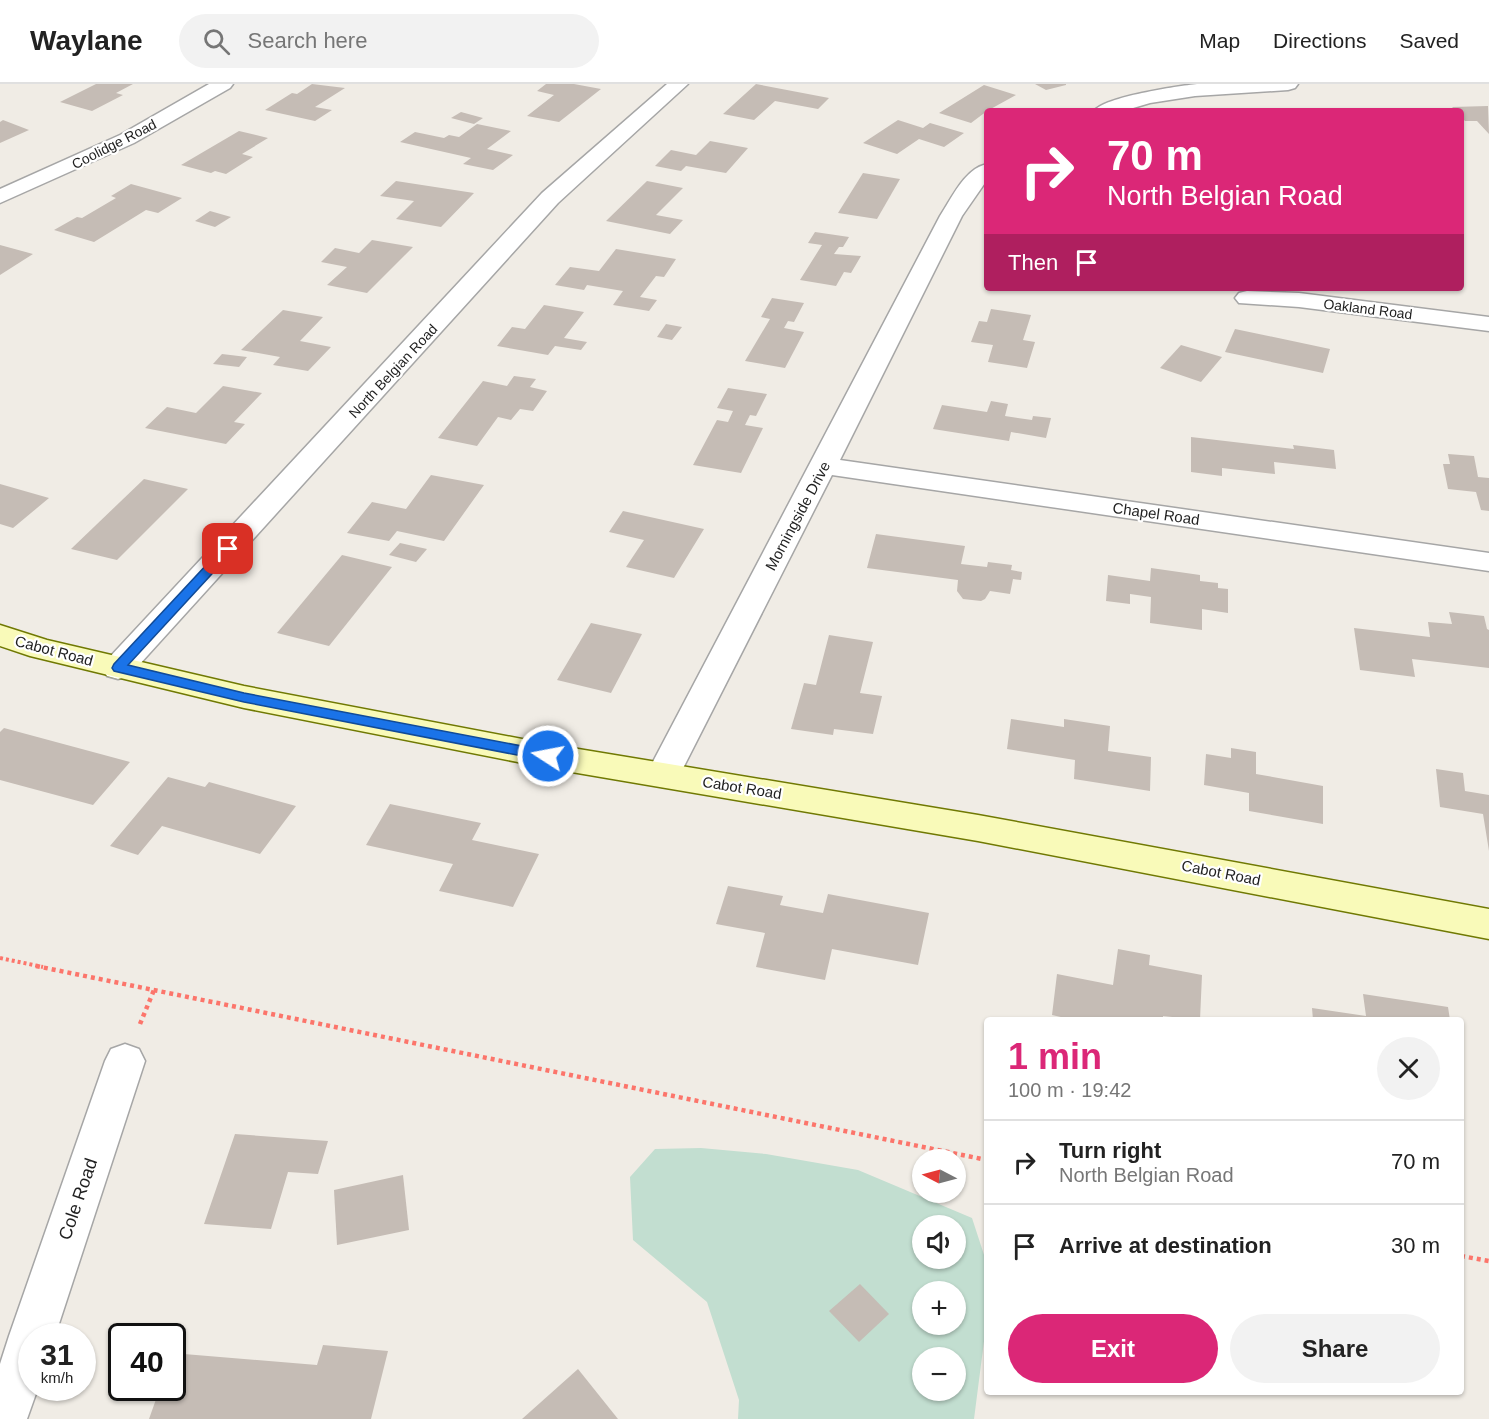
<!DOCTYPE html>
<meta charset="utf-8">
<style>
body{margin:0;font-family:Arial,sans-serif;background:#f2f2f2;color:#222;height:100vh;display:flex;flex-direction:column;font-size:22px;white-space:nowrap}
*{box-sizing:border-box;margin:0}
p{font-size:20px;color:#767676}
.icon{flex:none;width:33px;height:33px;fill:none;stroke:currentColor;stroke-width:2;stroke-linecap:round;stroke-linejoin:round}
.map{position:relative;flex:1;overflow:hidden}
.details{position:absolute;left:984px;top:933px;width:480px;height:378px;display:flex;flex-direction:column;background:#fff;border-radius:6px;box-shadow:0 2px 4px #0004}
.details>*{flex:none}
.hud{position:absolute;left:984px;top:24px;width:480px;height:183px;border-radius:6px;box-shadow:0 2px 4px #0004;background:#db2777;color:#fff;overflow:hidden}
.needle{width:39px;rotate:276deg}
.fabs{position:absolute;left:912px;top:1065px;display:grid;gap:12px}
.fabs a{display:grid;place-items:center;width:54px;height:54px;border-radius:50%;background:#fff;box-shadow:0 2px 4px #0004;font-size:30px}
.speed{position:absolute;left:18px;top:1239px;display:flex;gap:12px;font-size:30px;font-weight:700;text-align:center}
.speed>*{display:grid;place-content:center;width:78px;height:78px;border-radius:50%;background:#fff;box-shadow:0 2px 4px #0004;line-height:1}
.speed small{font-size:15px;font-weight:400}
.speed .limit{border:3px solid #111;border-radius:9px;background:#fff;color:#111}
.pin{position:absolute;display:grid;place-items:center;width:51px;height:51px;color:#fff;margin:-26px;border-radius:12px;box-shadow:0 3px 9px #0006}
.me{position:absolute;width:66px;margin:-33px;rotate:281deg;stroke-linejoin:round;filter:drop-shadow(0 0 4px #0008)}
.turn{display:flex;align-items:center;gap:21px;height:126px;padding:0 24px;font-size:27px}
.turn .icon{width:78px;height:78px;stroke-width:2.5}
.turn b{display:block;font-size:42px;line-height:51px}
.then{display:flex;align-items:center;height:57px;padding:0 24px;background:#0003;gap:12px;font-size:22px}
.round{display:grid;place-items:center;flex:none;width:63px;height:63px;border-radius:32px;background:#f2f2f2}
.headline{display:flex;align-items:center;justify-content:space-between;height:102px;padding:0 24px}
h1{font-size:36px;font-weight:700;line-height:45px;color:#db2777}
.button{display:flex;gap:12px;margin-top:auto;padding:12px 24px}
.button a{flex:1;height:69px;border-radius:36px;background:#db2777;color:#fff;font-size:24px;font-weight:700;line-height:69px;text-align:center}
.button a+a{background:#f2f2f2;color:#222}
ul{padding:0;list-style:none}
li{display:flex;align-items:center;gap:18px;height:84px;padding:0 24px;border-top:2px solid #e0e0e0}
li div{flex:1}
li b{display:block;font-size:22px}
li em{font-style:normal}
header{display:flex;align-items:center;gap:36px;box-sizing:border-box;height:84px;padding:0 30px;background:#fff;border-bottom:2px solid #e0e0e0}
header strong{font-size:28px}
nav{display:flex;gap:33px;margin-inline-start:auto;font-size:21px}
.search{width:420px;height:54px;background:#f2f2f2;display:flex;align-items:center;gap:15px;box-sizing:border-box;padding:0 21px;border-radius:33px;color:#767676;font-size:22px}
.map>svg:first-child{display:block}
.wetland{fill:#c2ded0;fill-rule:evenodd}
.building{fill:#c5bcb5}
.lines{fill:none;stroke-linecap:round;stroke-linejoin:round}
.street-casing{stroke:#a6a6a6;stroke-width:3}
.secondary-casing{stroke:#707903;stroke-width:3}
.path-far1{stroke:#fc756b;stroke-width:4;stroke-dasharray:3 3;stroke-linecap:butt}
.path{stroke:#fc756b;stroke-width:4.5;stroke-dasharray:4 4;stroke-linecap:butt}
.street{fill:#fff;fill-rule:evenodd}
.secondary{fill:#f9fab9;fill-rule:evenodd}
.route{fill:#1a73e8;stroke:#114b97;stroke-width:1.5}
.labels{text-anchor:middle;stroke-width:4.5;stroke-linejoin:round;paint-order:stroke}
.far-street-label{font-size:14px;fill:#1f1f1f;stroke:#fff}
.street-label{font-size:15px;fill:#1f1f1f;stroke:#fff}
.near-street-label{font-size:18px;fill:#1f1f1f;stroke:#fff}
</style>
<header>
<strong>Waylane</strong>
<div class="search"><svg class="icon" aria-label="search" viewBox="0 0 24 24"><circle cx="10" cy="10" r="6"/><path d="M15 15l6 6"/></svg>Search here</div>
<nav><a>Map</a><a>Directions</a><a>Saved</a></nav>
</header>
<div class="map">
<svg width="1489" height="1335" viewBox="0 0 1489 1335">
<rect width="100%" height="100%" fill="#f0ece5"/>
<path class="wetland" d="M 701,1064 L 766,1070 L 858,1086 L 972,1134 L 987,1180 L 987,1234 L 974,1335 L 738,1335 L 739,1316 L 707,1218 L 633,1156 L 630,1093 L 655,1065 ZM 922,1142 L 956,1142 L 956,1174 L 922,1174 ZM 922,1208 L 956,1208 L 956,1240 L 922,1240 ZM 922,1274 L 956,1274 L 956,1306 L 922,1306 Z"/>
<g class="building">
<polygon points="96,0 133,0 116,9 123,11 92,27 60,18"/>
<polygon points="312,0 345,4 315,23 332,26 315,37 265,26 292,9 297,10"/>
<polygon points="546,0 574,0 601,5 559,38 527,32 554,11 537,7"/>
<polygon points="756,0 829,14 818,25 775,17 754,36 723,30"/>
<polygon points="1035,0 1066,0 1066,1 1046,6"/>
<polygon points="984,1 1016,11 987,27 971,39 939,29"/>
<polygon points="1488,22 1489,50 1477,37 1465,37 1461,33 1461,27 1456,27 1452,23"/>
<polygon points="461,28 483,34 474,40 451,34"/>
<polygon points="3,36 29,46 0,59 0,38"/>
<polygon points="898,36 923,44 930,39 964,49 944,63 919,55 897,70 863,59"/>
<polygon points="477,40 511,47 487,65 513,71 493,86 463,80 471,74 400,58 415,48 444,54 449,51 459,53"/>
<polygon points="239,47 268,54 242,70 253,73 226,90 215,87 211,89 181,81"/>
<polygon points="710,57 748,64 726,89 686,82 681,87 655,82 671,66 696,71"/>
<polygon points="863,89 900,95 877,135 838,129"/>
<polygon points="396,97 474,109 441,143 396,135 414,117 380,112"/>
<polygon points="647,97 683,104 656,131 683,136 670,150 606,137"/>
<polygon points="131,100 182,114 158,129 146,126 94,158 54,146 77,133 82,134 116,114 111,112"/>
<polygon points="210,127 231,133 215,143 195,137"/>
<polygon points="815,148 849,153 843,163 839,163 834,170 861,172 851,189 844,188 836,202 800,196 822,161 808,159"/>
<polygon points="372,156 413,163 367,209 327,201 347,183 321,178 335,164 359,169"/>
<polygon points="0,161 33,170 0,191"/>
<polygon points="616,165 676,175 664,193 656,192 640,213 657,216 649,227 613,221 623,207 587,201 584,206 555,201 570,183 599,187"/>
<polygon points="772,214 804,219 794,238 788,237 784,244 804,248 785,284 745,277 770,235 761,233"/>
<polygon points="544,221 584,228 564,254 587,258 581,266 555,262 548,271 497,262 512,243 525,245"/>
<polygon points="991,225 1031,231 1023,256 1035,258 1027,284 988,278 993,261 971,258 979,237 987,238"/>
<polygon points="283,226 323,233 300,257 331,263 308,287 273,281 280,273 241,266"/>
<polygon points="666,240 682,243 672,256 657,253"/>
<polygon points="1235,245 1330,265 1323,289 1225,268"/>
<polygon points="1181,261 1222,273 1201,298 1160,284"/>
<polygon points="222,270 247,273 239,283 213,280"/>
<polygon points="514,292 536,295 530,303 547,307 533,327 520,325 511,336 498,333 477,362 438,354 483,297 507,302"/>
<polygon points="223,302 262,309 234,338 245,340 226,360 145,344 167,323 196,329"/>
<polygon points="728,304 767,310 756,332 750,331 745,341 763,344 741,389 693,381 717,336 728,338 733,327 717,324"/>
<polygon points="991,317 1008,320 1005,332 1032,336 1033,332 1051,334 1046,354 1011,348 1009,357 933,345 942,321 987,328"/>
<polygon points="1191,353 1294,365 1293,361 1334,366 1336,385 1274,378 1275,390 1222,384 1222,392 1191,388"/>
<polygon points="1448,370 1474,372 1478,393 1489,394 1489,427 1481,426 1476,408 1448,405 1443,380 1450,380"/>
<polygon points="431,391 484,401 444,457 397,447 389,457 347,449 372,418 406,425"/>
<polygon points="144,395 188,405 117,476 71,465"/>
<polygon points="0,400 49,414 13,444 0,440"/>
<polygon points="623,427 704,445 674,494 626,483 644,456 609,448"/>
<polygon points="876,450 965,462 961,480 987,483 988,478 1012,481 1011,486 1022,488 1021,496 1013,495 1010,510 990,507 985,515 981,517 963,515 957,507 958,496 867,484"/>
<polygon points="400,459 427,465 416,478 389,471"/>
<polygon points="342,471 392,483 329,562 277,549"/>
<polygon points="1151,484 1200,491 1200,497 1218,499 1218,504 1228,505 1228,529 1202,525 1202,546 1150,539 1151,513 1130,510 1130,520 1106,517 1108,491 1150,497"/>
<polygon points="1449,528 1484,532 1487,545 1489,546 1489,584 1412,575 1415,593 1360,586 1354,544 1430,553 1428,538 1452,540"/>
<polygon points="591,539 642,550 611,609 557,596"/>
<polygon points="829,551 873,558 860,609 882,612 873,650 834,645 833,651 791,645 804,599 816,601"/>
<polygon points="1011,635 1064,643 1064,635 1110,642 1108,667 1151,673 1150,707 1074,695 1075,676 1007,665"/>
<polygon points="4,644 130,678 93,721 0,696 0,648"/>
<polygon points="1231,664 1256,668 1256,690 1323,702 1323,740 1249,727 1249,709 1204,701 1206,670 1231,674"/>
<polygon points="1436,685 1463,689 1465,707 1489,711 1489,767 1483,730 1440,723"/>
<polygon points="168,693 205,703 209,698 296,722 260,770 162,742 138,771 110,762"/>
<polygon points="390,720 481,739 472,756 539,770 513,823 439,807 453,780 366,761"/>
<polygon points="728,802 783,812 780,821 823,829 828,810 929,829 918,881 832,865 825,896 756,883 765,849 716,840"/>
<polygon points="1118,865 1150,871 1149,881 1202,891 1200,936 1163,932 1163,936 1074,936 1052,931 1057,890 1113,901"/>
<polygon points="1363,910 1448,923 1450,936 1313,936 1312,924 1366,932"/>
<polygon points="235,1050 328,1057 318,1090 288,1088 271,1145 204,1140"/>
<polygon points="403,1091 409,1146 337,1161 334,1106"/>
<polygon points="860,1200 889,1230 859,1258 829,1227"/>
<polygon points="323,1261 388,1267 371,1335 149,1335 160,1304 172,1304 172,1269 317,1281"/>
<polygon points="578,1285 618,1335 522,1335"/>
</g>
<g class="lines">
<defs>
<g id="street">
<polygon points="209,0 233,0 230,4 134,59 0,119 0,105 120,51"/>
<polygon points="667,0 688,0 558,119 129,592 118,595 107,592 102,584 107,576 542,109"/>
<path d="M 1197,0 L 1298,0 L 1295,4 L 1288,6 L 1195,12 L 1150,19 L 1123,27 L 1094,27 C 1104,13 1178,2 1197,0 Z"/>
<path d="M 987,80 L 987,96 L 962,132 L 840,376 L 1489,469 L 1489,487 L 832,391 L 675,700 L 663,703 L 651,700 L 646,691 L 940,132 C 952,114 964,85 987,80 Z"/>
<polygon points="1247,207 1299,209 1489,233 1489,247 1299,223 1239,219 1235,214 1239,209"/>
<polygon points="125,960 139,965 145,977 55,1252 32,1252 32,1304 38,1304 27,1335 0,1335 0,1280 9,1252 105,977 111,965"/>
</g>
<polygon id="secondary" points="0,541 47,556 244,602 548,660 978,731 1489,825 1489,855 978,757 548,684 244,624 30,572 0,562"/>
</defs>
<use href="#street" class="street-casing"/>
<use href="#secondary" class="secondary-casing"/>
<polyline class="path-far1" points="0,874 43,883"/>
<g class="path">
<polyline points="36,882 987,1076"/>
<polyline points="140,940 154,906"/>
<polyline points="1461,1172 1489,1177"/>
</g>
<use href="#street" class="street"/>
<use href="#secondary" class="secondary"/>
</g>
<polygon class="route" points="228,461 234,465 233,467 128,581 244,609 548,667 555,672 553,676 548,677 244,618 114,587 112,584 114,580 224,462"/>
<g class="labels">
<g class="far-street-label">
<text transform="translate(114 60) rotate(-27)" y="5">Coolidge Road</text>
<text transform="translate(1368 225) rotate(7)" y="5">Oakland Road</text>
<text transform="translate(393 287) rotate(-47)" y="5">North Belgian Road</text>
</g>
<g class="street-label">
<text transform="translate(1156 430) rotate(8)" y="5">Chapel Road</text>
<text transform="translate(798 432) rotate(-62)" y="5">Morningside Drive</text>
<text transform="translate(54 567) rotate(15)" y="5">Cabot Road</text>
<text transform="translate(742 704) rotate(9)" y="5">Cabot Road</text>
<text transform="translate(1221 789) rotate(11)" y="5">Cabot Road</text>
</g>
<g class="near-street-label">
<text transform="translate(78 1115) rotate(-71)" y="6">Cole Road</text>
</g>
</g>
</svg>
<div class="fabs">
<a><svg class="needle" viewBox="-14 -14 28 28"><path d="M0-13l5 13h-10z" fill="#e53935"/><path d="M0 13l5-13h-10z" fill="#767676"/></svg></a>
<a><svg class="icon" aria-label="sound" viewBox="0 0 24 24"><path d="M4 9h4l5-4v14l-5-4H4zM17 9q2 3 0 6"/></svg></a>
<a>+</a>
<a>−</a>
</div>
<div class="speed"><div>31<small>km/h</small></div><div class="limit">40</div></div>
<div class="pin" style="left:228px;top:465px;background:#d93025"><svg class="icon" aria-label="arrive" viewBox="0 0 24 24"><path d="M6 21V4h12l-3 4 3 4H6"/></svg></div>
<svg class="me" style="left:548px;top:672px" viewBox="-20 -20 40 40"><circle r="17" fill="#1a73e8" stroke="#fff" stroke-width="3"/><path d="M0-11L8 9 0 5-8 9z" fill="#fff"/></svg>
<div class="hud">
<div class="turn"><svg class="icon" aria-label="right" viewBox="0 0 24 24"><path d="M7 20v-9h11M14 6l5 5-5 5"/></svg><div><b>70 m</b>North Belgian Road</div></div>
<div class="then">Then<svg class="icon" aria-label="arrive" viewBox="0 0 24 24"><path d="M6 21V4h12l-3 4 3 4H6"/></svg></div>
</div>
<section class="details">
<div class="headline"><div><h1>1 min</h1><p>100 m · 19:42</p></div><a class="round"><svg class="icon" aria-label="close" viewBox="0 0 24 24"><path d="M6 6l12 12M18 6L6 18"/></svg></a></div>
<ul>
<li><svg class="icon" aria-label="right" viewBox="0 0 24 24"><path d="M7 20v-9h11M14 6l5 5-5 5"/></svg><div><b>Turn right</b><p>North Belgian Road</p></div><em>70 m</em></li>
<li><svg class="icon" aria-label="arrive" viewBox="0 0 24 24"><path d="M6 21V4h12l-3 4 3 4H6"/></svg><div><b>Arrive at destination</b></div><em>30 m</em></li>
</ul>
<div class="button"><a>Exit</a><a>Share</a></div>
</section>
</div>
